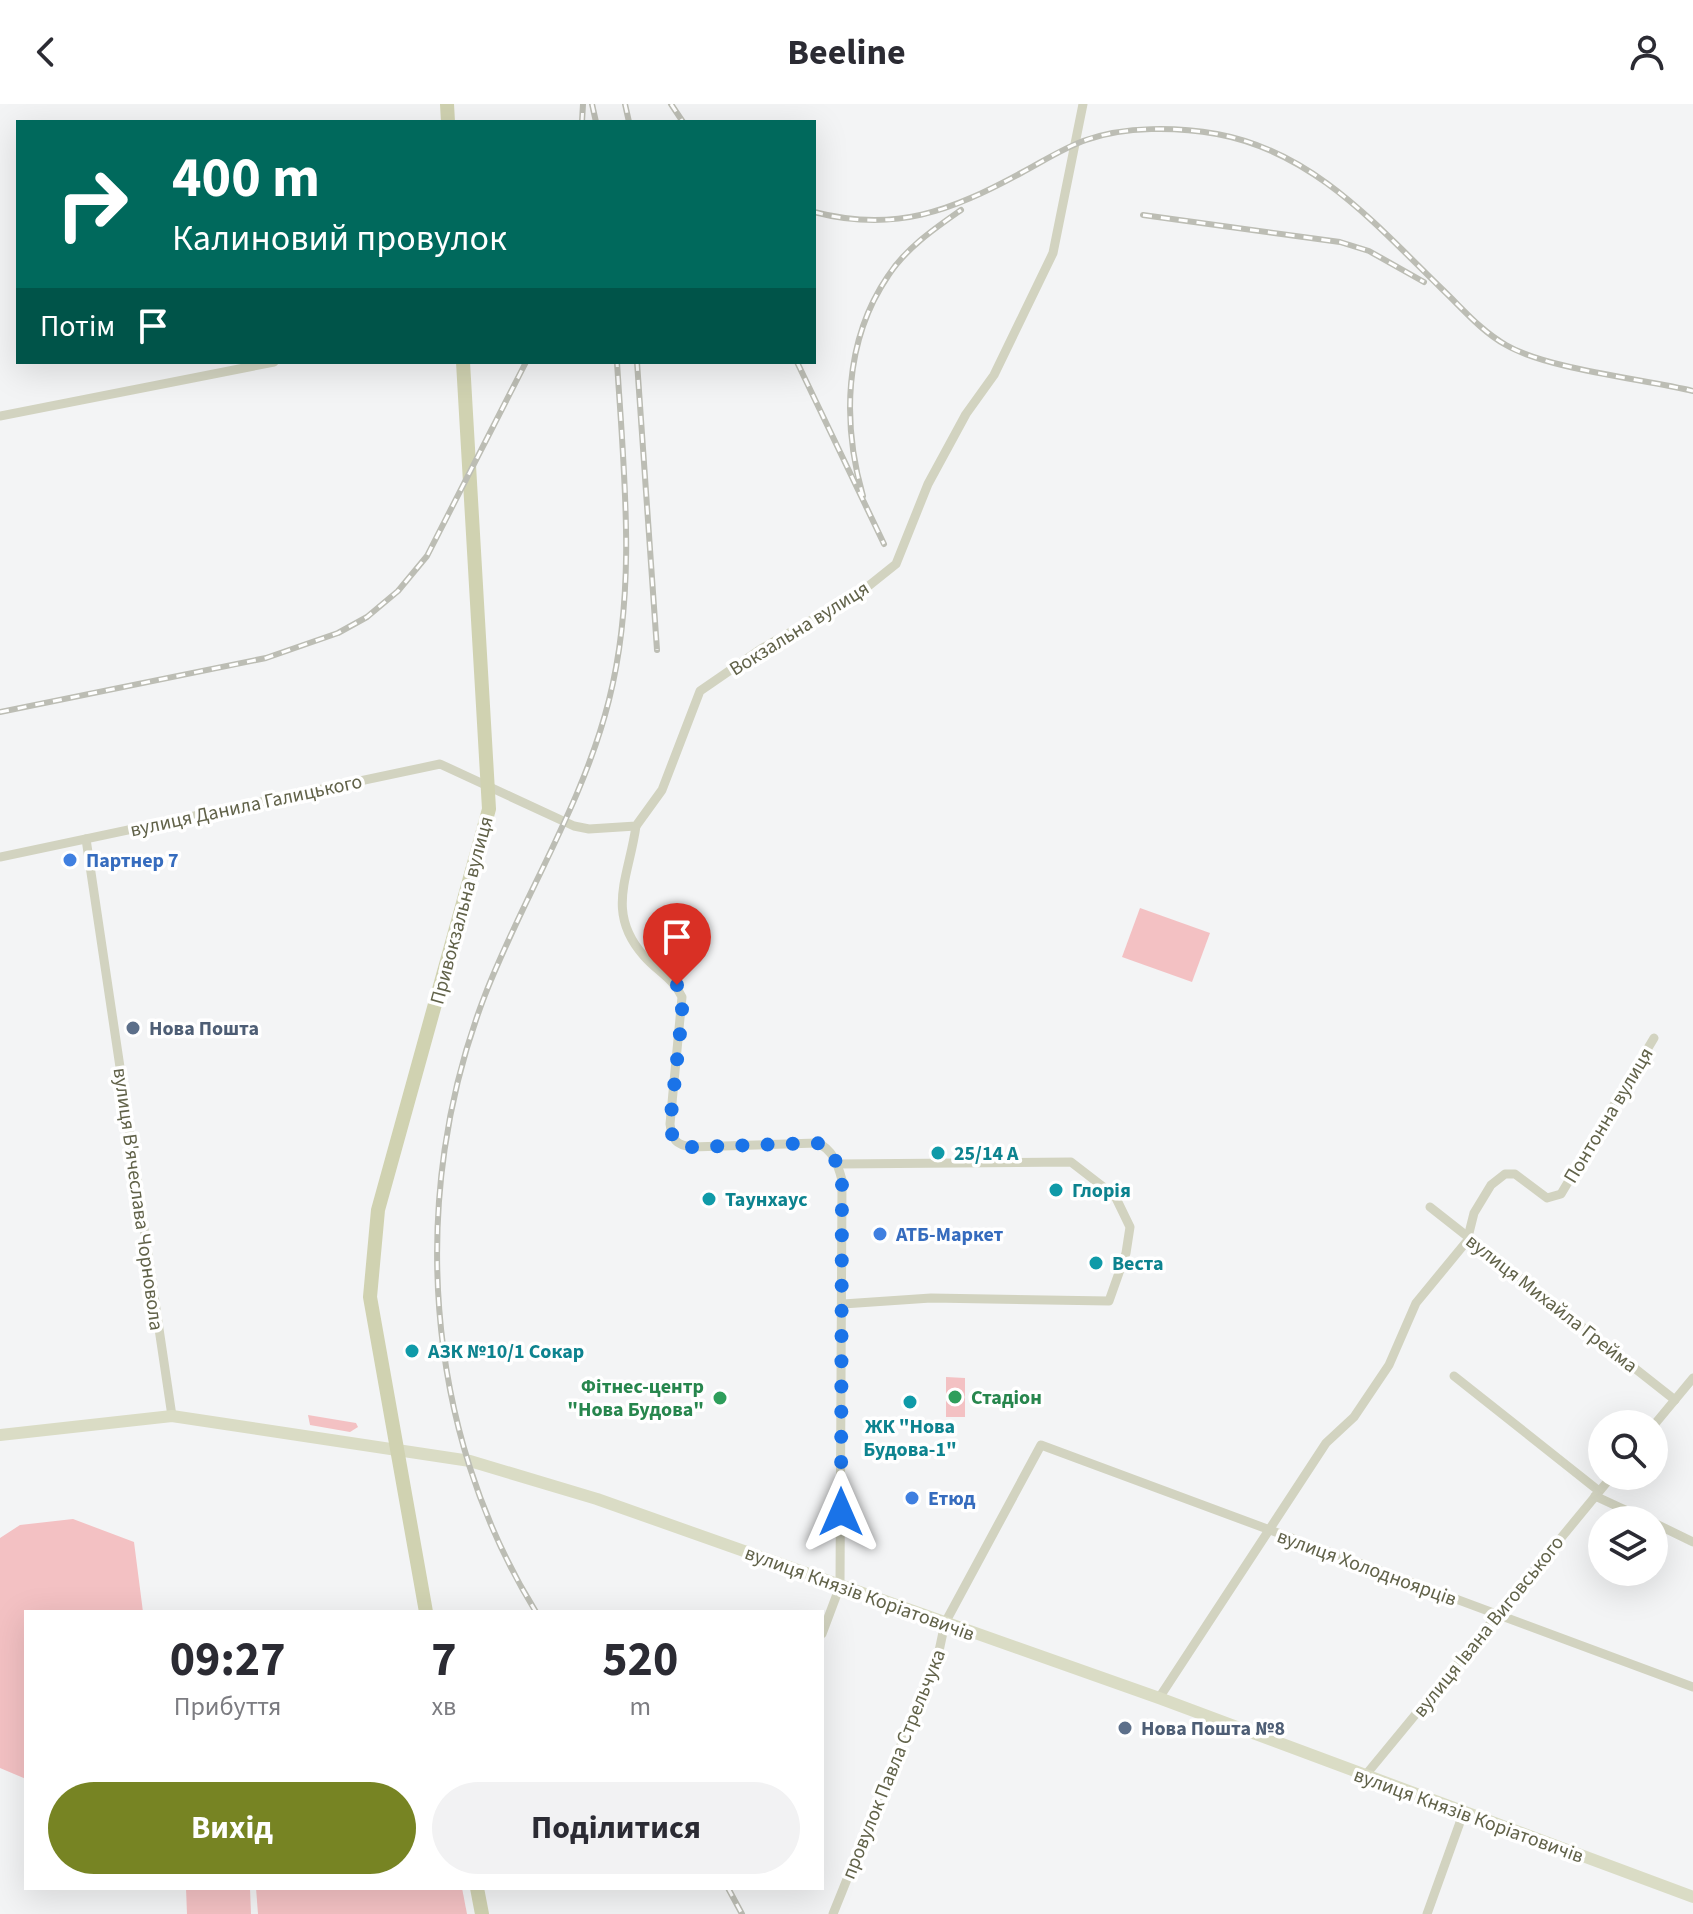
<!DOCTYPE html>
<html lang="uk">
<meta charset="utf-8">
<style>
body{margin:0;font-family:"Source Sans 3",sans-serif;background:#f2f2f3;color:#2b2b33;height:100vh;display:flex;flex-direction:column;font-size:30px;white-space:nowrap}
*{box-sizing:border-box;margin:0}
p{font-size:26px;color:#7c7c81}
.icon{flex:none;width:44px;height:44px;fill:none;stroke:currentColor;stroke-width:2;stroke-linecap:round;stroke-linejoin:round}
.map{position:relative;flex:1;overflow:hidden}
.side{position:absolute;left:24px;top:1506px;width:800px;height:280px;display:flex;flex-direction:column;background:#fff;border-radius:0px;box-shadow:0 8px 32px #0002}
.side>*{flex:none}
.banner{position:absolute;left:16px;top:16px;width:800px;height:244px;border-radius:0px;box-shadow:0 8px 32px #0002;background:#00695c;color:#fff;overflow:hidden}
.tools{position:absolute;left:1588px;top:1306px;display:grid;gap:16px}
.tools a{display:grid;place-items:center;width:80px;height:80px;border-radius:50%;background:#fff;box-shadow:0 8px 32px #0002;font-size:40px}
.pin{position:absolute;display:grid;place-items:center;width:68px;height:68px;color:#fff;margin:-82px -34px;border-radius:50% 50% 50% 0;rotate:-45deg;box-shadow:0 0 8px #0007}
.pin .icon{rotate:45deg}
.me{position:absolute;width:88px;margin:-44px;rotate:0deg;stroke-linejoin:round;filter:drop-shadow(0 0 6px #0008)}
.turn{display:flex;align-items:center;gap:28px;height:168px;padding:0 24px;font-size:36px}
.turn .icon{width:104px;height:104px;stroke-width:2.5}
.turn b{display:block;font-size:56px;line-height:68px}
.then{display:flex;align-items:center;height:76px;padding:0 24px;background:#0003;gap:16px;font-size:30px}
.eta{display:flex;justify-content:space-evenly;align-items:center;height:136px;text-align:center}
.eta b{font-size:48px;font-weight:700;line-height:56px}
.action{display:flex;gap:16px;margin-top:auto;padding:16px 24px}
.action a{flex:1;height:92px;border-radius:48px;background:#778423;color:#fff;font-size:32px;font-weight:700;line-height:92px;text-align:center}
.action a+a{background:#f2f2f3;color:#2b2b33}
header{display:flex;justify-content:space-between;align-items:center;height:104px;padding:0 24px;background:#fff;font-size:36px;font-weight:700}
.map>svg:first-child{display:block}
.green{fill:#f3c1c3}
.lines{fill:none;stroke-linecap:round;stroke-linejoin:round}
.minor{stroke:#d2d3c0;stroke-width:9}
.secondary{stroke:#dadcc5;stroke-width:12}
.primary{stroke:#d0d2b1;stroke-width:14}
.rail-casing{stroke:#bcbdb4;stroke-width:6}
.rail{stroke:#fff;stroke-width:3;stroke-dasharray:9;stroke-linecap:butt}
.route{stroke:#1a73e8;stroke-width:14;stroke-dasharray:0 25.2}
.shop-dot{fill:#3f7fe0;stroke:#fff;stroke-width:3}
.service-dot{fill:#5c6f8a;stroke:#fff;stroke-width:3}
.culture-dot{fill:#0f9aa8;stroke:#fff;stroke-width:3}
.leisure-dot{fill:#2e9e5b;stroke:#fff;stroke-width:3}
.labels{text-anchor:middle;stroke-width:7;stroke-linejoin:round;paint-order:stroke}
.street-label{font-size:20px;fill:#616249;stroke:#fff}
.shop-label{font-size:20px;font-weight:bold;fill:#366cbe;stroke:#fff;text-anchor:start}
.service-label{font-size:20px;font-weight:bold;fill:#4e5e75;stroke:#fff;text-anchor:start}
.culture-label{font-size:20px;font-weight:bold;fill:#0d838f;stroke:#fff;text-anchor:start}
.leisure-label{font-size:20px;font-weight:bold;fill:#27864d;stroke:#fff;text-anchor:end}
</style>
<header><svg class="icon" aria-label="back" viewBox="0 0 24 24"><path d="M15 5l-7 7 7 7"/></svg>Beeline<svg class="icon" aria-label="person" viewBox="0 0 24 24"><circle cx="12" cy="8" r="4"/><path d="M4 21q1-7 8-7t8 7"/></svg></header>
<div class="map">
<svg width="1693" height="1810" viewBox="0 0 1693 1810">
<rect width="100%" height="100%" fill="#f3f4f5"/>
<g class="green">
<polygon points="1140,804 1210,829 1192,878 1122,853"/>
<polygon points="946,1273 965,1274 965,1313 946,1313"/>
<polygon points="308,1311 356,1319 358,1323 350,1328 310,1321"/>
<polygon points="73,1415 134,1438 143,1508 26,1508 26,1675 0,1664 0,1434 20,1421"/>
<polygon points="186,1784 250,1784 251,1810 187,1810"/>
<polygon points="256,1784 462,1784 467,1810 258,1810"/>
</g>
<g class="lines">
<g class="minor">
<polyline points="0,312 274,258"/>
<path d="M 636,722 C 629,773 605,808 644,852 C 657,867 674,875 682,893 L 670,1020 C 672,1036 676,1041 692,1043 L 817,1039 C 833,1045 838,1061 842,1076 L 840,1482 L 822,1530"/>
<polyline points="86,735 172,1312"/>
<polyline points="0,753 440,660 574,722 589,725 636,722 662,686 700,587 761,545 861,488 896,460 928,380 966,310 994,271 1053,149 1083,0"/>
<polyline points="838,1060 1071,1058 1115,1092 1130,1123 1126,1149 1109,1197 931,1194 843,1200"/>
<polyline points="1430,1103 1675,1296"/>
<polyline points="1454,1272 1599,1387"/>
<polyline points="1654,1321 1693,1274"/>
<polyline points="1595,1392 1647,1416"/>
<polyline points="1654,1419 1693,1438"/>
<polyline points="1159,1594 1326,1339 1354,1313 1389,1261 1416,1199 1467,1137 1474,1109 1491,1081 1505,1070 1515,1070 1547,1094 1561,1090 1654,934"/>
<polyline points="1364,1673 1612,1372"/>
<polyline points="833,1810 939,1547 945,1519 1041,1341 1693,1583"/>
<polyline points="1427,1810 1463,1710"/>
</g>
<polyline class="secondary" points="0,1331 172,1312 470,1357 597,1395 1159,1594 1693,1793"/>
<g class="primary">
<polyline points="447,0 448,18"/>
<polyline points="426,1508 370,1193 378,1106 489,705 463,258"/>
<polyline points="477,1784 482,1810"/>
</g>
<defs>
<g id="rail">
<polyline points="592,0 596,18"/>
<polyline points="625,0 629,18"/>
<polyline points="671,0 683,18"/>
<polyline points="582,18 583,0"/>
<path d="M 814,108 C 895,129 951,107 1021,69 C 1042,58 1063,44 1086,36 C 1125,22 1177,23 1217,30 C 1314,48 1375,120 1442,185 C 1462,204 1481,227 1506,241 C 1547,265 1643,275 1693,287"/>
<polyline points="1143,111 1340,138 1369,147 1424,178"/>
<polyline points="637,258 657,546"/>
<polyline points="797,258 884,440"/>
<path d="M 863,392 C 842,319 844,237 888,172 C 906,144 934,125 961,106"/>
<polyline points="0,608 266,554 338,529 367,513 398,487 427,452 526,258"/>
<path d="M 536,1508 C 423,1325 408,1090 485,891 C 523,793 583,700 609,596 C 637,485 624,371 617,258"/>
<polyline points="728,1784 742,1810"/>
</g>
</defs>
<use href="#rail" class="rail-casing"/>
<use href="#rail" class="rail"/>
</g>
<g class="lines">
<path class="route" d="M 677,881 L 682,893 L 682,911 L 670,1020 C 672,1036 676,1041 692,1043 L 817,1039 C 833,1045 838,1061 842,1076 L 841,1408"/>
</g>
<g class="shop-dot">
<circle cx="70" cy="756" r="8"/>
<circle cx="880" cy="1130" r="8"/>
<circle cx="912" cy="1394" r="8"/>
</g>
<g class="service-dot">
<circle cx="133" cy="924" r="8"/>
<circle cx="1125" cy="1624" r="8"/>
</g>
<g class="culture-dot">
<circle cx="938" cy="1049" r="8"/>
<circle cx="1056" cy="1086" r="8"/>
<circle cx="709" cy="1095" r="8"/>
<circle cx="1096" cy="1159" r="8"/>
<circle cx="412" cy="1247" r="8"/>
<circle cx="910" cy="1298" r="8"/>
</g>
<g class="leisure-dot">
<circle cx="955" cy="1293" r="8"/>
<circle cx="720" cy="1294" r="8"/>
</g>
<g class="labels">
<g class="street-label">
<text transform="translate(799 524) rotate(-32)" y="7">Вокзальна вулиця</text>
<text transform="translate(246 701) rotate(-12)" y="7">вулиця Данила Галицького</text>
<text transform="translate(461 806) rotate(-75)" y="7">Привокзальна вулиця</text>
<text transform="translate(1608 1011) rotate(-59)" y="7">Понтонна вулиця</text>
<text transform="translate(139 1095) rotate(82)" y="7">вулиця В'ячеслава Чорновола</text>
<text transform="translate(1552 1199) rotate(38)" y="7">вулиця Михайла Грейма</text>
<text transform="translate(1367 1463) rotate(20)" y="7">вулиця Холодноярців</text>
<text transform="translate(860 1489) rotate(20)" y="7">вулиця Князів Коріатовичів</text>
<text transform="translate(1488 1522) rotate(-51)" y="7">вулиця Івана Виговського</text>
<text transform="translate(893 1660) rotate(-68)" y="7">провулок Павла Стрельчука</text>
<text transform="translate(1469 1711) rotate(20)" y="7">вулиця Князів Коріатовичів</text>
</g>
<g class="shop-label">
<text x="86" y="763">Партнер 7</text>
<text x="896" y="1137">АТБ-Маркет</text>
<text x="928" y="1401">Етюд</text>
</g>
<g class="service-label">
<text x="149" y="931">Нова Пошта</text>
<text x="1141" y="1631">Нова Пошта №8</text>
</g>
<g class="culture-label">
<text x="954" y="1056">25/14 А</text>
<text x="1072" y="1093">Глорія</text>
<text x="725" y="1102">Таунхаус</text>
<text x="1112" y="1166">Веста</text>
<text x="428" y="1254">АЗК №10/1 Сокар</text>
<text x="910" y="1329" text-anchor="middle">ЖК "Нова<tspan x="910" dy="23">Будова-1"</tspan></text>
</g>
<g class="leisure-label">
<text x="704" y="1289">Фітнес-центр<tspan x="704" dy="23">"Нова Будова"</tspan></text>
<text x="971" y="1300" text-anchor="start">Стадіон</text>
</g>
</g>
</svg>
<div class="tools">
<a><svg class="icon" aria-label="search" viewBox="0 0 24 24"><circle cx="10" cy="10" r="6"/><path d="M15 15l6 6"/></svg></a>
<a><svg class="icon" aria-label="layers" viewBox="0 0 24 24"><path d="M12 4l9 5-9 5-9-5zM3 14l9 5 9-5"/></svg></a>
</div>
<div class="pin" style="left:677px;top:881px;background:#d93025"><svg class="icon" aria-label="arrive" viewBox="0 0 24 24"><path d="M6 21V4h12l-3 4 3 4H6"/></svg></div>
<svg class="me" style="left:841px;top:1408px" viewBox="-20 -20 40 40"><path d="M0-17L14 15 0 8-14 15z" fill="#1a73e8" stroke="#fff" stroke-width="4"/></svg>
<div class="banner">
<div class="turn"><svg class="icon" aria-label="right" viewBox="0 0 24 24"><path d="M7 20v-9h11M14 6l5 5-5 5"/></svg><div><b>400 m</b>Калиновий провулок</div></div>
<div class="then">Потім<svg class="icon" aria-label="arrive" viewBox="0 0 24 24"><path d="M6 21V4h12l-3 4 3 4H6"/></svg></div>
</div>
<section class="side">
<div class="eta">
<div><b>09:27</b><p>Прибуття</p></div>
<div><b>7</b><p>хв</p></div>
<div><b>520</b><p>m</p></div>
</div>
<div class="action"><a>Вихід</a><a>Поділитися</a></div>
</section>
</div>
